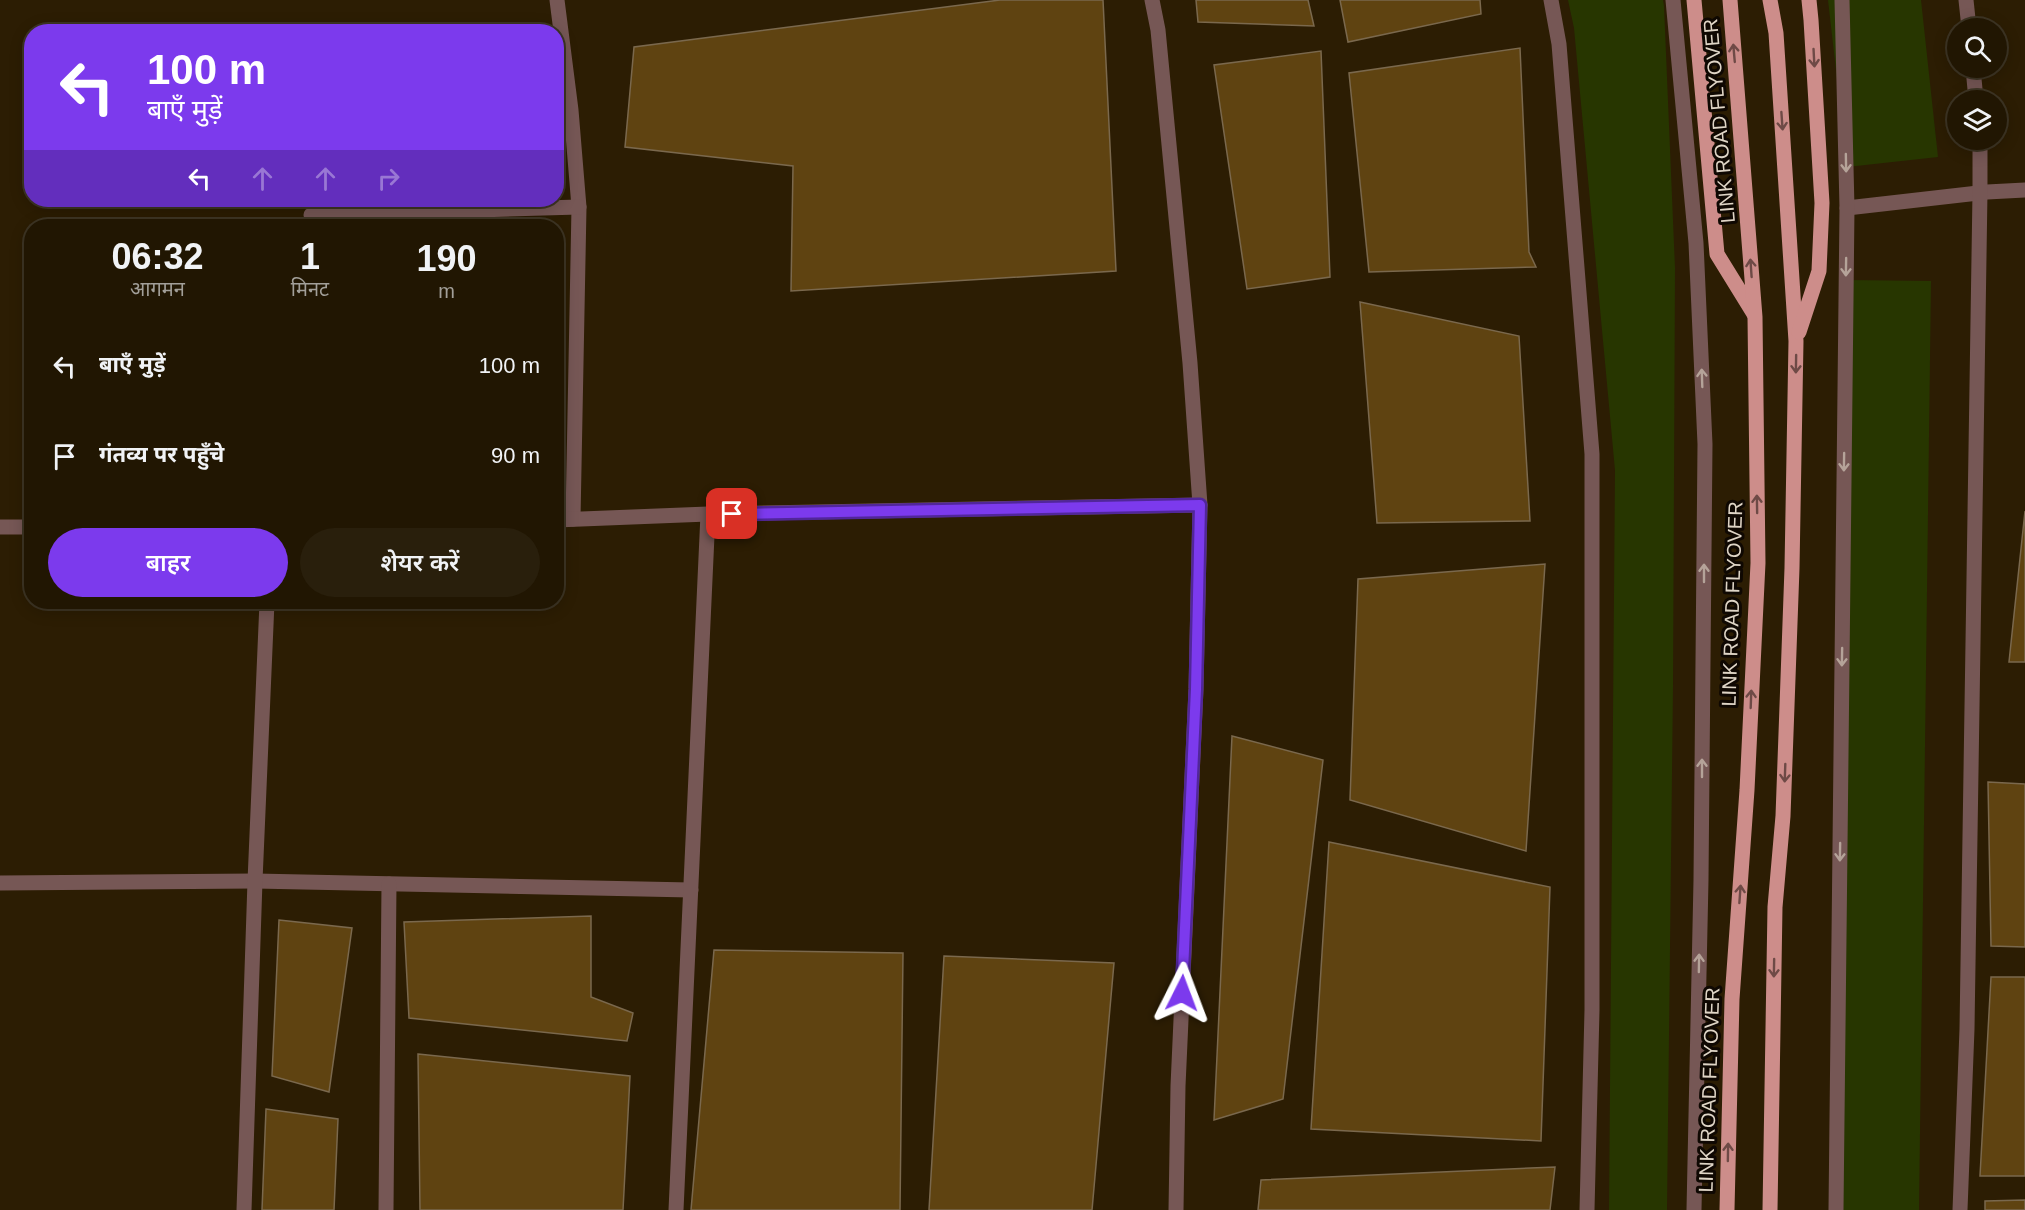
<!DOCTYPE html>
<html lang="hi">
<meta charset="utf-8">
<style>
body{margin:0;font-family:Arial,"Noto Sans Devanagari",sans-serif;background:#291f0c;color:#f1f3f6;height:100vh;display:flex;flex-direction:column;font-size:22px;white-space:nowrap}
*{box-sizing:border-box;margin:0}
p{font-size:20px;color:#a29f99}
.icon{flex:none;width:33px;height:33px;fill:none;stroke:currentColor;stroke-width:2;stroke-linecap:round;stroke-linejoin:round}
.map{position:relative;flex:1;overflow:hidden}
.panel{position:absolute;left:24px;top:219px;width:540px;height:390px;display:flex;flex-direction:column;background:#211602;border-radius:24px;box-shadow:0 3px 15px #0003,0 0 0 2px #3e3524}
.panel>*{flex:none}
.hud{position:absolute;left:24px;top:24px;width:540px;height:183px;border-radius:24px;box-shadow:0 3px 15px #0003,0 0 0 2px #3e3524;background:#7c3aed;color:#fff;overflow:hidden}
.fabs{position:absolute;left:1947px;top:18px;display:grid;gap:12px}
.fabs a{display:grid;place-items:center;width:60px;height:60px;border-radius:50%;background:#211602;box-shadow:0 3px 15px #0003,0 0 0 2px #3e3524;font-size:30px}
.pin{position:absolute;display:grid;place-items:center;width:51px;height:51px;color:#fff;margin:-26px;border-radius:12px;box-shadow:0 3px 9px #0006}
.me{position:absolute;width:66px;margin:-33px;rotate:3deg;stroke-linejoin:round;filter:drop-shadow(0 0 4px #0008)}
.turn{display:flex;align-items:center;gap:21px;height:126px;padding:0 24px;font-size:27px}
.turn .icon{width:78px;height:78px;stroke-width:2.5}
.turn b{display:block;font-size:42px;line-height:51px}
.lanes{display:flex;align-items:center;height:57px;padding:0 24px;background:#0003;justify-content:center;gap:30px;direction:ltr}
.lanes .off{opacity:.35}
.eta{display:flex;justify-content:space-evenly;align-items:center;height:102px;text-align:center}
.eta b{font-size:36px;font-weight:600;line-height:42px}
.primary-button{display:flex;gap:12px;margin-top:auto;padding:12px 24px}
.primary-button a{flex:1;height:69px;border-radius:36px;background:#7c3aed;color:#fff;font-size:24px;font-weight:600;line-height:69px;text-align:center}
.primary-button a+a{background:#291f0c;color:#f1f3f6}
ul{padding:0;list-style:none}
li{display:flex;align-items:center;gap:18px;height:90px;padding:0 24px}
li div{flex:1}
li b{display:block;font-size:22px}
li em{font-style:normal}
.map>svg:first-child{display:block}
.green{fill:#273600}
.building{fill:#5f4311;stroke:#7a684d;stroke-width:1.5}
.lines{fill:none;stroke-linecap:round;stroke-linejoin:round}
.minor{stroke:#765755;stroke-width:15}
.major{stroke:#cd8d8a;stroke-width:15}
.oneway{stroke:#6e4a46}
.oneway2{stroke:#b5a399}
.route-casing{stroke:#51269a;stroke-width:15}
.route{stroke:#7c3aed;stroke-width:10}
.labels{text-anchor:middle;stroke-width:6;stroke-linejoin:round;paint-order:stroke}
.street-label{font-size:20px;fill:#dfd5c6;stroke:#0f0802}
</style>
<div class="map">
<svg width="2025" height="1210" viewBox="0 0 2025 1210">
<rect width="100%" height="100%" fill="#2c1d03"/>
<g class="green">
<polygon points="1568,0 1663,0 1664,6 1675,268 1673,687 1667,1210 1609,1210 1615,470 1574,28"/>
<polygon points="1828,0 1921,0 1938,157 1847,167"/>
<polygon points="1846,280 1931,281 1919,1210 1833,1210"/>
</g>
<g class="building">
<polygon points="1000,0 1103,0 1116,271 791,291 793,166 625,147 634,47"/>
<polygon points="1196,0 1308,0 1314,26 1198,22"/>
<polygon points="1340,0 1480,0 1481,14 1348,42"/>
<polygon points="1520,48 1529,252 1536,267 1369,272 1349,73"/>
<polygon points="1321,51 1330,277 1247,289 1214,65"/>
<polygon points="1360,302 1519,336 1530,521 1377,523"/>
<polygon points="2025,511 2025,662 2009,662"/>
<polygon points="1545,564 1526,851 1350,800 1358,579"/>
<polygon points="1232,736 1323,760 1283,1099 1214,1120"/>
<polygon points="1988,782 2025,784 2025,947 1991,946"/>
<polygon points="1329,842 1550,887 1541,1141 1311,1129"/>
<polygon points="591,916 591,997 633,1013 627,1041 409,1018 404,922"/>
<polygon points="279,920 352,928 329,1092 272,1076"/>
<polygon points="714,950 903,953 900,1210 691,1210"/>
<polygon points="944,956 1114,963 1092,1210 929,1210"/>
<polygon points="1991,977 2025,977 2025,1176 1980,1176"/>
<polygon points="418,1054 630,1076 623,1210 420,1210"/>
<polygon points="266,1109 338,1119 334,1210 262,1210"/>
<polygon points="1555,1167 1550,1210 1258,1210 1261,1180"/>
<polygon points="2025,1200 2025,1210 1985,1210 1985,1201"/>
</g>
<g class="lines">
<g class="minor">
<polyline points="557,0 571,110 579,207 573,519"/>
<polyline points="1152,0 1158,30 1190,363 1200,505 1196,689 1178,1086 1176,1210"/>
<polyline points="1551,0 1559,44 1592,454 1592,1010 1587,1210"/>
<polyline points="1673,0 1696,243 1705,444 1701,880 1694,1210"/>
<polyline points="1966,0 1969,28"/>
<polyline points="1973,68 1976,100"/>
<polyline points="1847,208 1987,192 2025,190"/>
<polyline points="311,215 579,207"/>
<polyline points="556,520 708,514 1200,505"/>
<polyline points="0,527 32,527"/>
<polyline points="0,883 255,881 691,890"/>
<polyline points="244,1210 255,881 267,602"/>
<polyline points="386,1210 389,884"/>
<polyline points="676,1210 708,514"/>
<polyline points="1836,1210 1847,208 1842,0"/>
<polyline points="1960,1210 1967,1029 1980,192 1980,140"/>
</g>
<g class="major">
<polyline points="1694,0 1717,254 1754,314"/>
<polyline points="1770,0 1776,33 1796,341 1792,568 1783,816 1775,907 1770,1210"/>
<polyline points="1799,332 1819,271 1822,203 1811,20 1809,0"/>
<polyline points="1727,1210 1732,999 1747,790 1758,563 1755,317 1730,0"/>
</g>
</g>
<defs><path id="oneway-shaft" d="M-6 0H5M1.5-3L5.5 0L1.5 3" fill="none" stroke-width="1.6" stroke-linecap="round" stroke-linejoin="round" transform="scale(1.5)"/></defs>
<g class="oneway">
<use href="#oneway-shaft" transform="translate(1734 53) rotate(-95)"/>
<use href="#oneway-shaft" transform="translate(1814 58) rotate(87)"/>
<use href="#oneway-shaft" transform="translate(1782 121) rotate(86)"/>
<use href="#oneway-shaft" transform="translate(1751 268) rotate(-94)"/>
<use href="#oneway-shaft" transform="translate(1796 364) rotate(91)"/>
<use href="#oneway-shaft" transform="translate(1757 504) rotate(-91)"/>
<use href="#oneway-shaft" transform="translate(1751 699) rotate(-88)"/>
<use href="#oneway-shaft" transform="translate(1785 773) rotate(92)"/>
<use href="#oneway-shaft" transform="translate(1740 894) rotate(-86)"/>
<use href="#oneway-shaft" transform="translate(1774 968) rotate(91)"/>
<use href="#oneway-shaft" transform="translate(1728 1152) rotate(-89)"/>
</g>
<g class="oneway2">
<use href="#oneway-shaft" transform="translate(1846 163) rotate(89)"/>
<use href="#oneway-shaft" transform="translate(1846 267) rotate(91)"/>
<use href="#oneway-shaft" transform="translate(1702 378) rotate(-92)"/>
<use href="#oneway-shaft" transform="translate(1844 462) rotate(91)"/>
<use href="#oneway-shaft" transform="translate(1704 573) rotate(-90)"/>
<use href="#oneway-shaft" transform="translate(1842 657) rotate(91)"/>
<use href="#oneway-shaft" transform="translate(1702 768) rotate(-90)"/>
<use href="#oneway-shaft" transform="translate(1840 852) rotate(91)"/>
<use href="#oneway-shaft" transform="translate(1699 963) rotate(-89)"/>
</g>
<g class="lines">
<defs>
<polyline id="route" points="732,514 1200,505 1196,689 1182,993"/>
</defs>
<use href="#route" class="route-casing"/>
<use href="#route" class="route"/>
</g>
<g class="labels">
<g class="street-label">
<text transform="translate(1719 121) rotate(-95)" y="7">LINK ROAD FLYOVER</text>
<text transform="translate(1732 604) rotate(-88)" y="7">LINK ROAD FLYOVER</text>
<text transform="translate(1709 1090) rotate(-88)" y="7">LINK ROAD FLYOVER</text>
</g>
</g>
</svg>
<div class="fabs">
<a><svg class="icon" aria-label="search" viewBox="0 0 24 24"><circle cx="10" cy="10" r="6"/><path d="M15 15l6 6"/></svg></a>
<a><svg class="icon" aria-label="layers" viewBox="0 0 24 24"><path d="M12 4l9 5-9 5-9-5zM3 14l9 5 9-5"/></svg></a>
</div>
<div class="pin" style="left:732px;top:514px;background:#d93025"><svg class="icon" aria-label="arrive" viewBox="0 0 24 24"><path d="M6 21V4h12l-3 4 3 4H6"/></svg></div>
<svg class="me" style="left:1182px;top:993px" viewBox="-20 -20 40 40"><path d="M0-17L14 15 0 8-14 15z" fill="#7c3aed" stroke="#fff" stroke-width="4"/></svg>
<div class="hud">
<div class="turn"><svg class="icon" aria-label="left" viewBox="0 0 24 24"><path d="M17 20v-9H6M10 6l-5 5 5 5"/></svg><div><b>100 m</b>बाएँ मुड़ें</div></div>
<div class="lanes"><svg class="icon" aria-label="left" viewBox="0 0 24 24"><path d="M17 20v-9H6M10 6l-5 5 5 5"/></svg><svg class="icon off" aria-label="ahead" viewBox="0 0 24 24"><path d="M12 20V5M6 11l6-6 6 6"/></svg><svg class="icon off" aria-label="ahead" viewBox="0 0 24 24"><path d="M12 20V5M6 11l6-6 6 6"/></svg><svg class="icon off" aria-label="right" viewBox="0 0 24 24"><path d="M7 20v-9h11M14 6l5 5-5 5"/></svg></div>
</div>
<section class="panel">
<div class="eta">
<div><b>06:32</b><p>आगमन</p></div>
<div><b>1</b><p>मिनट</p></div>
<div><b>190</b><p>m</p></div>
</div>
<ul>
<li><svg class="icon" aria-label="left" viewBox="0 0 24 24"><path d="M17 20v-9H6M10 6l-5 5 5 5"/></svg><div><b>बाएँ मुड़ें</b></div><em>100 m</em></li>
<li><svg class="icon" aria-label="arrive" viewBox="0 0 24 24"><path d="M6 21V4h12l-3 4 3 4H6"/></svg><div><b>गंतव्य पर पहुँचे</b></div><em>90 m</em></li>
</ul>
<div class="primary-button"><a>बाहर</a><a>शेयर करें</a></div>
</section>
</div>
